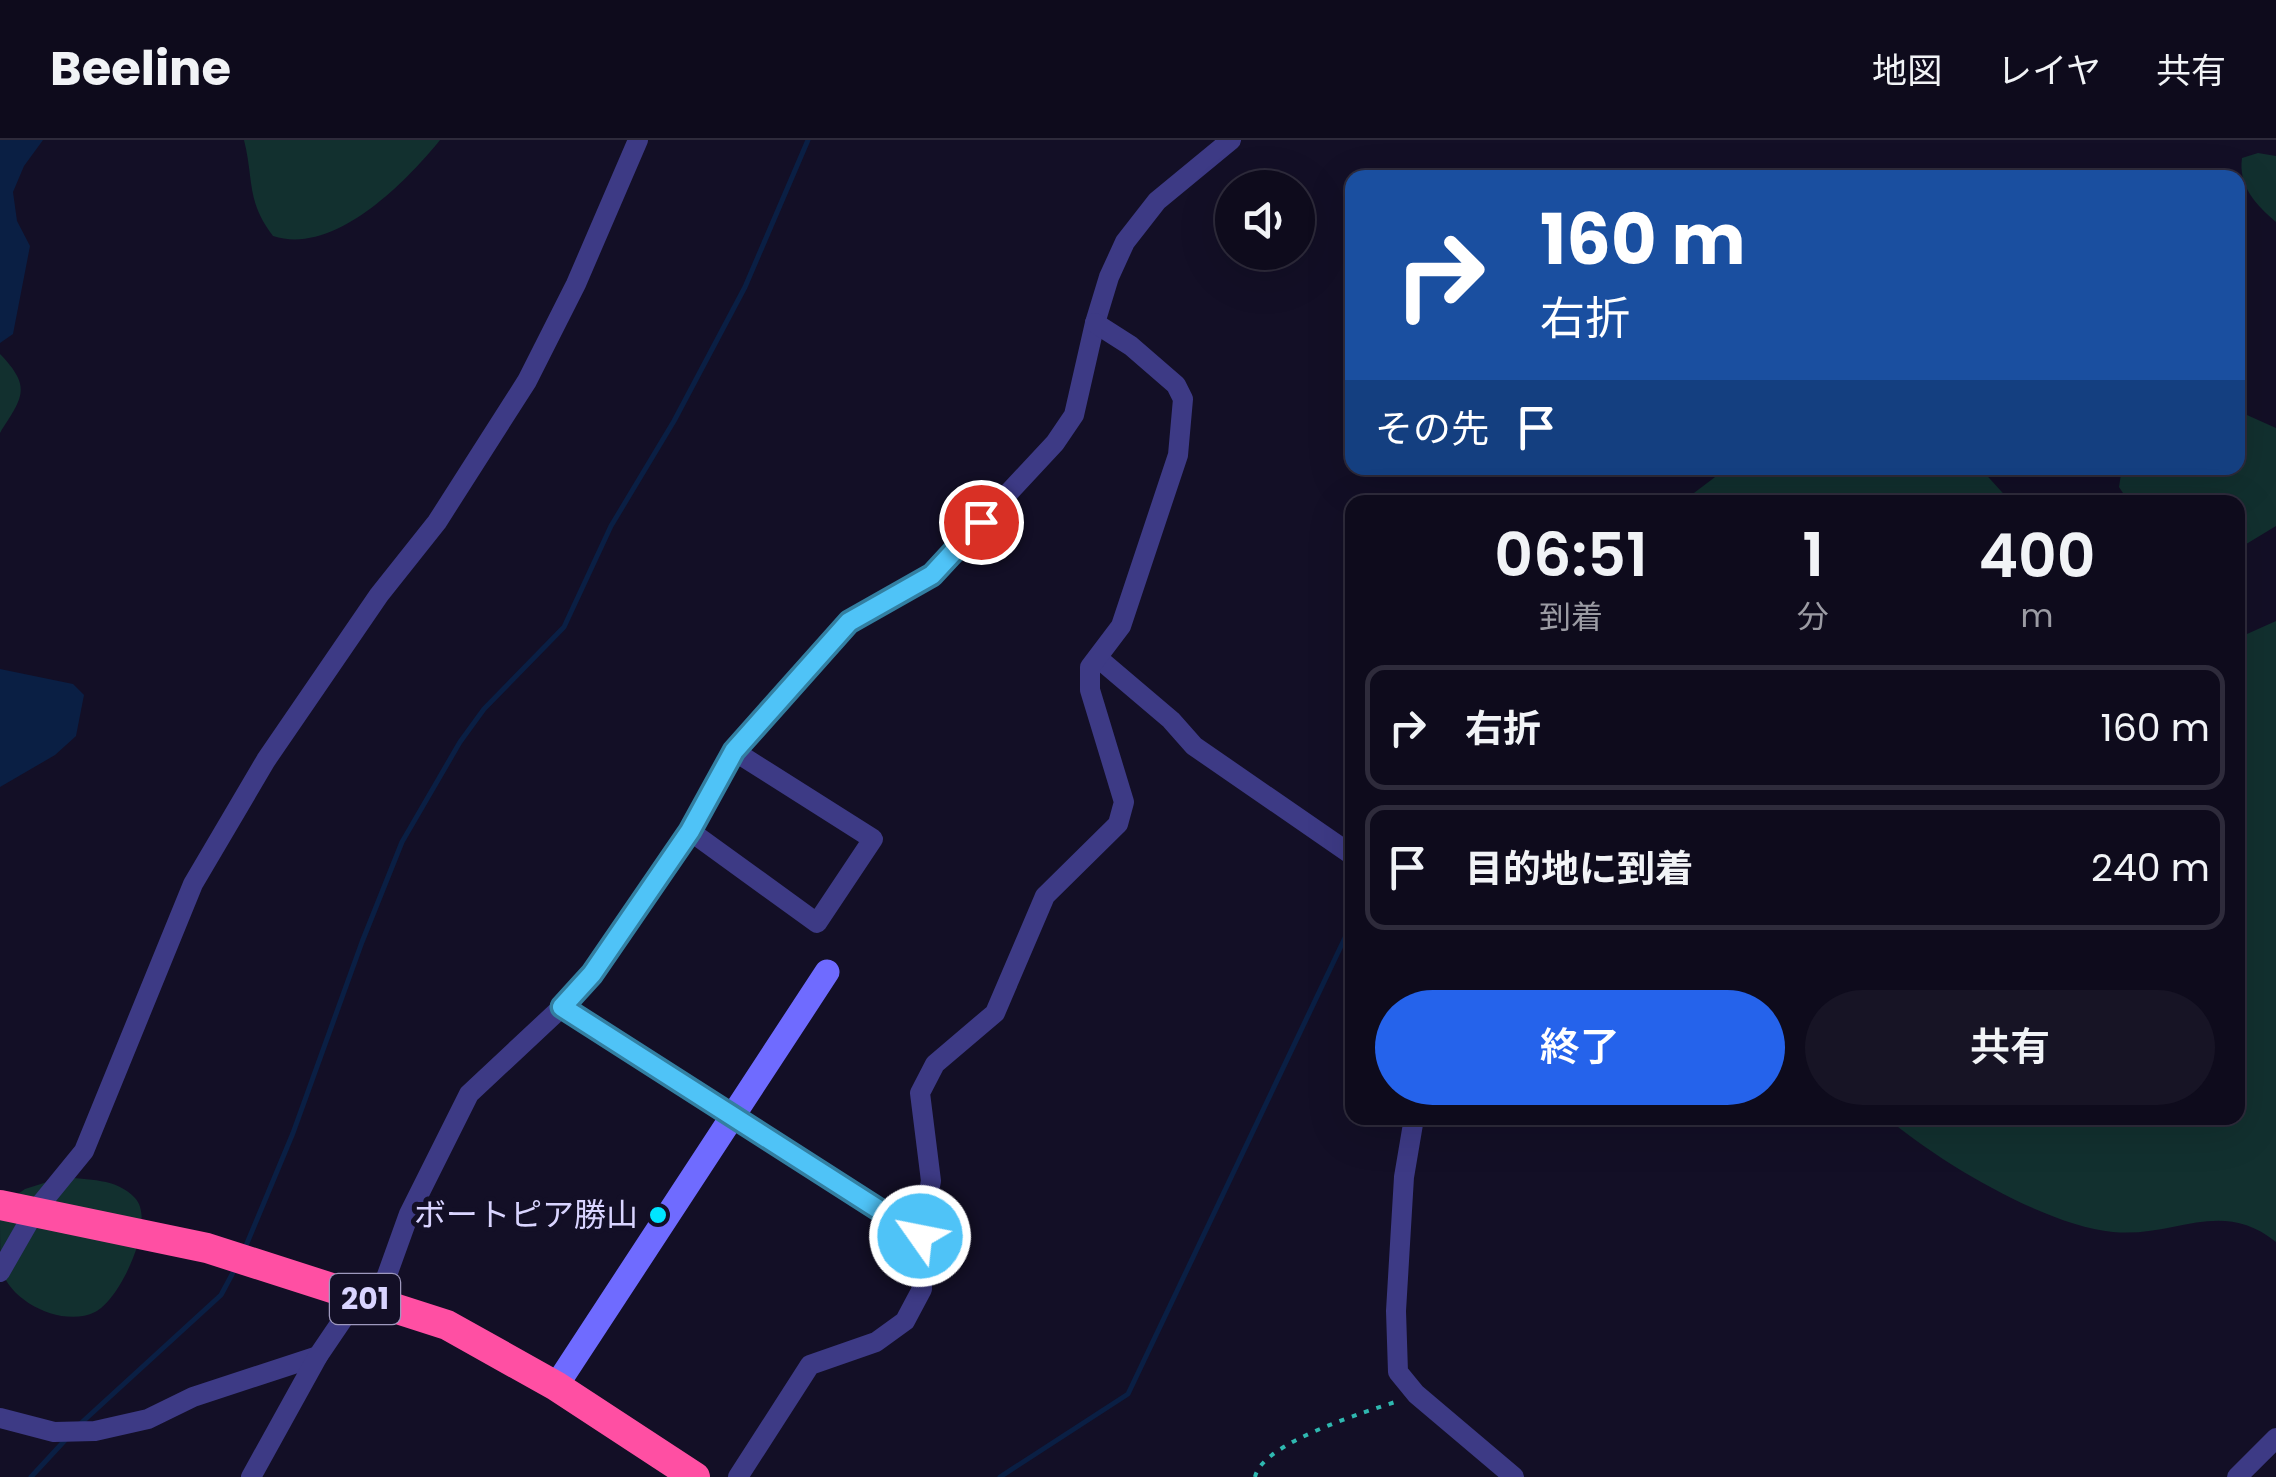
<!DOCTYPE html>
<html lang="ja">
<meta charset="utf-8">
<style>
body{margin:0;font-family:Poppins,"Noto Sans JP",sans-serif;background:#171425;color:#f1f3f6;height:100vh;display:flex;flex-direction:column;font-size:38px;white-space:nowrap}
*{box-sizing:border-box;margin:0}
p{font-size:32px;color:#9b9ba3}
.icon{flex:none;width:55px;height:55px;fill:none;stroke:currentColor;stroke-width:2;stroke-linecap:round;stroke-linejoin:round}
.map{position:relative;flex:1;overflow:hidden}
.drawer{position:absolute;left:1345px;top:355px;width:900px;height:630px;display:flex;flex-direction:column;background:#0e0b1c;border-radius:20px;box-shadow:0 10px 40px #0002,0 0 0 2px #2e2b3b}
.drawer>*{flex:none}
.banner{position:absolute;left:1345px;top:30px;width:900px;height:305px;border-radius:20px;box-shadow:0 10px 40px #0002,0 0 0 2px #2e2b3b;background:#1a4fa0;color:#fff;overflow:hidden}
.controls{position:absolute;left:1215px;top:30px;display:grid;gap:20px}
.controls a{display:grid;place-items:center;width:100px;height:100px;border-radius:50%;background:#0e0b1c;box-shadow:0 10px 40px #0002,0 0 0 2px #2e2b3b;font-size:50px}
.pin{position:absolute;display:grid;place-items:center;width:85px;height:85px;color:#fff;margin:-42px;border:5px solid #fff;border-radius:50%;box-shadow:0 2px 10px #0007}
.me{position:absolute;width:110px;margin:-55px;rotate:303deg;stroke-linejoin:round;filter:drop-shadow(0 0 8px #0008)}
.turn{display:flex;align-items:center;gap:35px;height:210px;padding:0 30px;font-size:45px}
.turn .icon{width:130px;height:130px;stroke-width:2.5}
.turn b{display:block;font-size:70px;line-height:85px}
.then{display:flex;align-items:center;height:95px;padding:0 30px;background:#0003;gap:20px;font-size:38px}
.eta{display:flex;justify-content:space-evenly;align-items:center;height:170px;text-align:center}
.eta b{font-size:60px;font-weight:600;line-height:70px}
.action{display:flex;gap:20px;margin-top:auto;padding:20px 30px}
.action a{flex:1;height:115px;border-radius:60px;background:#2563eb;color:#fff;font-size:40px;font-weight:600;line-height:115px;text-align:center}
.action a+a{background:#171425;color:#f1f3f6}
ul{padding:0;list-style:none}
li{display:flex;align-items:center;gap:30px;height:125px;margin:0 20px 15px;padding:0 10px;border:5px solid #2e2b3b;border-radius:20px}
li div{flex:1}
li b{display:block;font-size:38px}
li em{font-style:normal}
header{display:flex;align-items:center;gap:60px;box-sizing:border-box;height:140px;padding:0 50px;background:#0e0b1c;border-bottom:2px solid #2e2b3b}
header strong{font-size:48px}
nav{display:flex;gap:55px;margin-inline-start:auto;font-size:35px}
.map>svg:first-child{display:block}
.green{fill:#12302f}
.water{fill:#0a1f44}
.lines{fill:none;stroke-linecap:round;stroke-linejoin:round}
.stream{stroke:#0a1f44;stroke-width:5}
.path{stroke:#2fb8b0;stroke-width:4;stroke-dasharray:5 8;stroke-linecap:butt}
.street{stroke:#3d3a85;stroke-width:20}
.secondary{stroke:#6f6bff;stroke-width:25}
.highway{stroke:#ff4fa3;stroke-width:30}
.route-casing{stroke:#337fa1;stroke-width:25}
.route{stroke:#4fc3f7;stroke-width:18}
.poi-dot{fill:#00e5ff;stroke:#130f26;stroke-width:4}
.labels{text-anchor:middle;stroke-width:10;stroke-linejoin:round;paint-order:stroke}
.shield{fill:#130f26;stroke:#9e99be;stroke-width:2.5}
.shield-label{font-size:30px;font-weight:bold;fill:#d9d4ff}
.poi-label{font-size:32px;fill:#d9d4ff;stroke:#130f26;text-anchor:end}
</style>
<header>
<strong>Beeline</strong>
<nav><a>地図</a><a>レイヤ</a><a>共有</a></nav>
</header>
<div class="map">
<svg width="2276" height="1337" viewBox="0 0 2276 1337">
<rect width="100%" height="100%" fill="#130f26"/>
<g class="green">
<path d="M 244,0 L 440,0 C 405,43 334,116 273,96 C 246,61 254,40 244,0 Z"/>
<path d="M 2258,13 L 2276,16 L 2276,82 C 2256,65 2238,46 2242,18 Z"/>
<path d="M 0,214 C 33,248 22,258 0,293 Z"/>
<polygon points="2238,271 2276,288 2276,386 2238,409 2238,362 2129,362 2119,347 2122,328 2238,328"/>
<polygon points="1727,328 1980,328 2011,362 1682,362"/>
<path d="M 2276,481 L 2276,1102 C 2221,1057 2175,1098 2113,1092 C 2044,1085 1939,1022 1887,978 L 2238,978 L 2238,498 Z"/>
<path d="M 63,1037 C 87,1040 117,1038 135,1058 C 157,1081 120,1160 95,1172 C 63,1188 9,1162 1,1128 C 0,1109 0,1086 0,1067 L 25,1049 Z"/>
</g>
<g class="water">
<polygon points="0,0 43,0 24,26 13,52 17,81 30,106 13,194 0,203"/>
<polygon points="0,529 73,544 84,555 76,596 55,615 0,647"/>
</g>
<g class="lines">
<g class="stream">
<polyline points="245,1108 293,993 362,802 402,702 460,602 484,569 564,487 611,386 674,281 745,147 808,0"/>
<polyline points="79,1285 221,1155 236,1127"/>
<polyline points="31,1337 68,1297"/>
<polyline points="1000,1337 1128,1254 1352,783"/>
</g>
<path class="path" d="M 1255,1337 C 1262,1303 1365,1272 1398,1261"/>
<g class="street">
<polyline points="1098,518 1171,580 1194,606 1352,715"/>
<polyline points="690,691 817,783 873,699 734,611"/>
<polyline points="562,867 920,1096"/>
<polyline points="1414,978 1404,1037 1396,1171 1398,1232 1416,1254 1514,1337"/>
<polyline points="0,1132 35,1071 84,1011 193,744 266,620 379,455 437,382 527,241 576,144 638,0"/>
<polyline points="377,1163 409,1074 469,954 562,867 592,834 690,691 734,611 784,553 849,482 932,435 1055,303 1074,275 1095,183 1109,137 1125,102 1157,61 1231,0"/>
<polyline points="0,1278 54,1292 95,1291 148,1279 193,1257 318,1216"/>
<polyline points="251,1337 318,1216 358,1157"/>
<polyline points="738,1337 810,1225 876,1202 905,1181 922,1149 920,1096 931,1041 920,953 935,924 995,873 1045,756 1118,684 1124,662 1090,550 1090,527 1121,486 1178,315 1183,259 1176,245 1131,206 1095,183"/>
<polyline points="2237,1337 2276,1298"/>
</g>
<polyline class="secondary" points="556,1246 827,832"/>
<polyline class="highway" points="0,1065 207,1108 447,1185 556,1246 695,1337"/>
</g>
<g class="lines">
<defs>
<polyline id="route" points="920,1096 562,867 592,834 690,691 734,611 849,482 932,435 981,382"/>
</defs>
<use href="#route" class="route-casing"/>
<use href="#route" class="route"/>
</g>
<circle class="poi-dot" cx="658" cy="1075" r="10"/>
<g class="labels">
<rect class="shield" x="330" y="1134" width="70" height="50" rx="8"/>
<g class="shield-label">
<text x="365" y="1169">201</text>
</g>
<g class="poi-label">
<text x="638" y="1086">ボートピア勝山</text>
</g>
</g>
</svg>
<div class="controls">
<a><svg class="icon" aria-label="sound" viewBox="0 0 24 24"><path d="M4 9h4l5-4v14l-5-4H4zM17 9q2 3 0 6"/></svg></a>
</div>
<div class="pin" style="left:981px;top:382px;background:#d93025"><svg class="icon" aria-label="arrive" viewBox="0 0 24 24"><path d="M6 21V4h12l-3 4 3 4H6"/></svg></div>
<svg class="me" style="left:920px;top:1096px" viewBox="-20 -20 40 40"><circle r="17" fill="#4fc3f7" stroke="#fff" stroke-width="3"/><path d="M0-11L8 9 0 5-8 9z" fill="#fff"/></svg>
<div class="banner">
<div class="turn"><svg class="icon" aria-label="right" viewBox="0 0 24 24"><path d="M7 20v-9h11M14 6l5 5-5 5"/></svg><div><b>160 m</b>右折</div></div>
<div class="then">その先<svg class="icon" aria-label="arrive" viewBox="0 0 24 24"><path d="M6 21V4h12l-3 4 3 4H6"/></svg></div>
</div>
<section class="drawer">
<div class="eta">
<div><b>06:51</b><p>到着</p></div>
<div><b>1</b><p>分</p></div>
<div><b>400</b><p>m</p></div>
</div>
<ul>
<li><svg class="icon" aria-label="right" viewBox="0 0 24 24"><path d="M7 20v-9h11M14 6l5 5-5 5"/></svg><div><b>右折</b></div><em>160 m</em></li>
<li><svg class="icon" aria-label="arrive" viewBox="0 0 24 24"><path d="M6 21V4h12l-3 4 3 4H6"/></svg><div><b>目的地に到着</b></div><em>240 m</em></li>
</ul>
<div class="action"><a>終了</a><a>共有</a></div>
</section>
</div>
